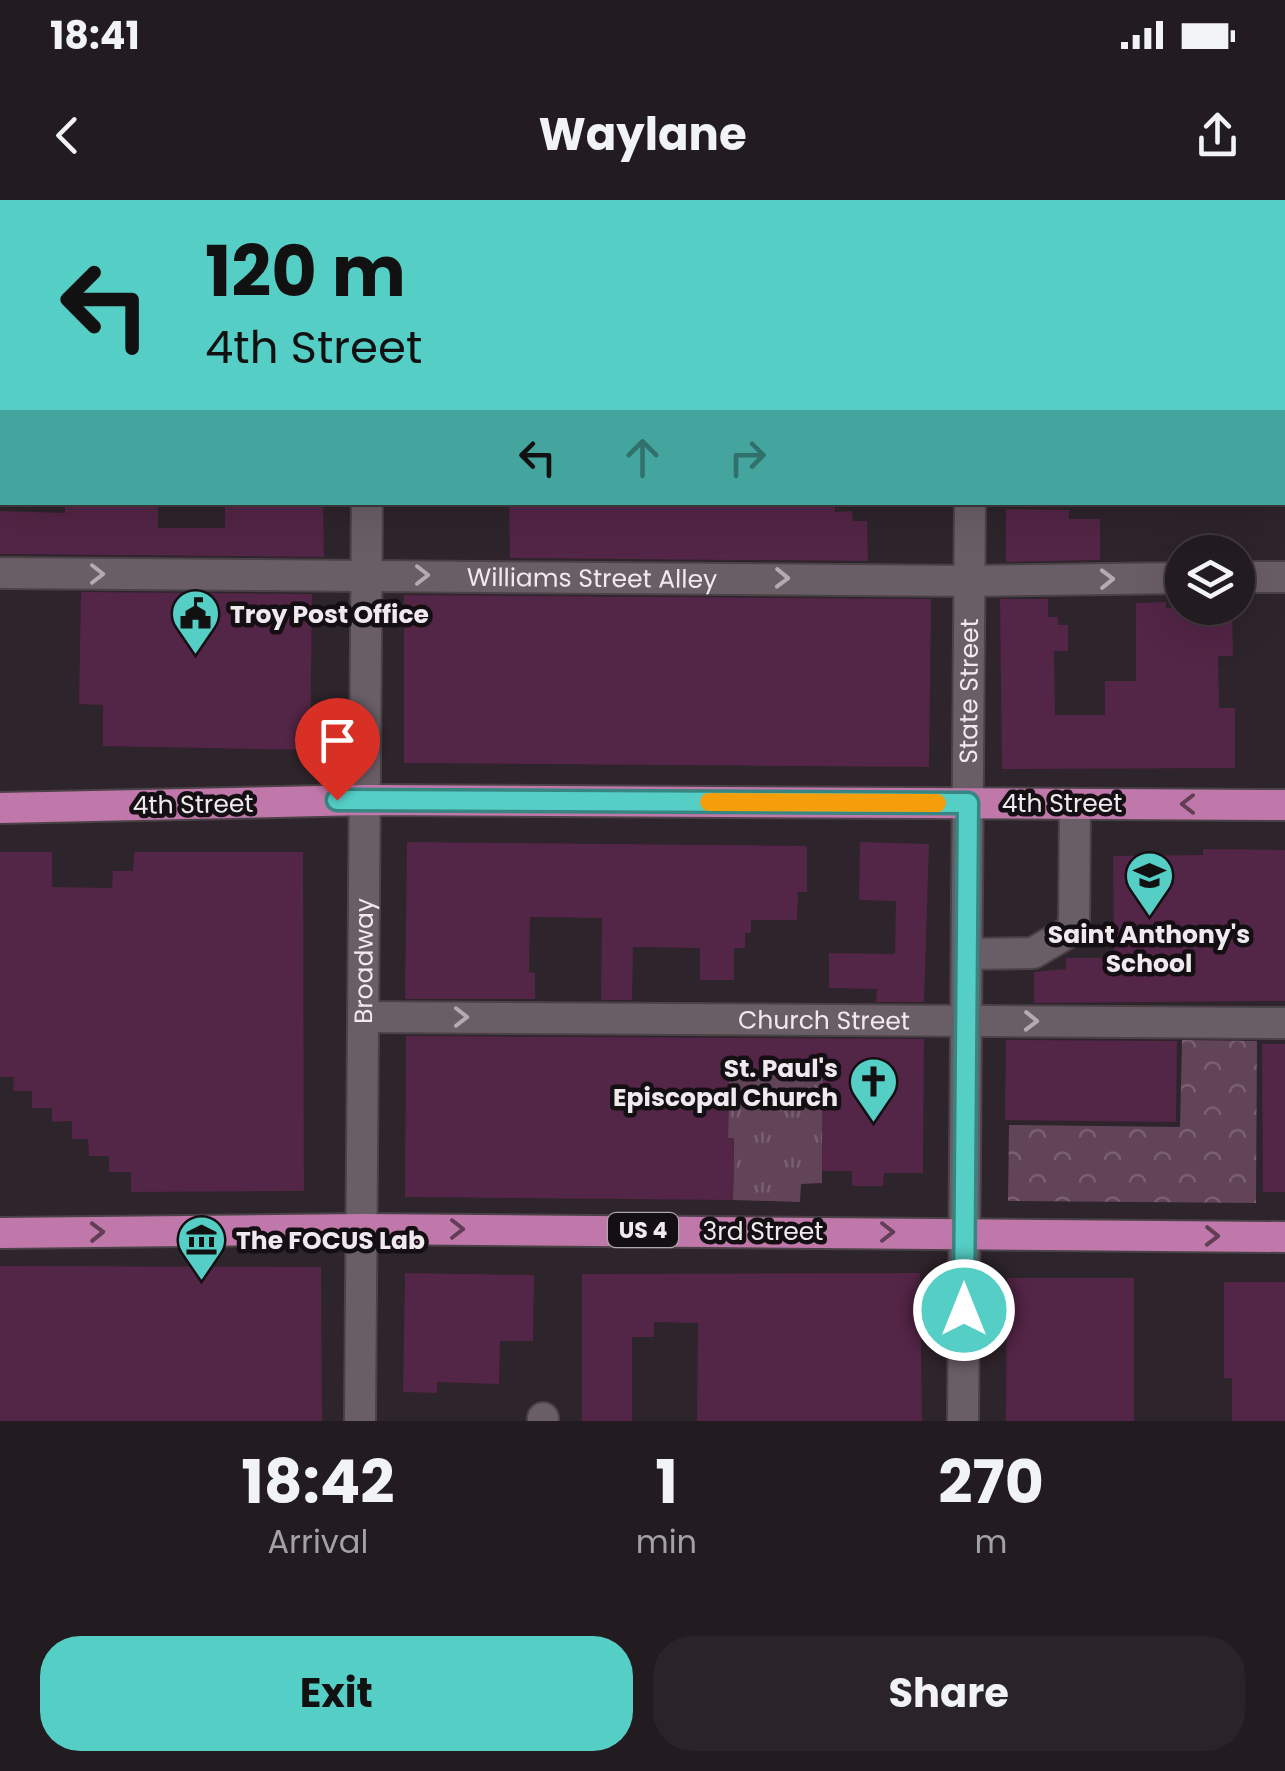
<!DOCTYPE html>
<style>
body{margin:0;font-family:Poppins,sans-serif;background:#2a2429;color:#f1f3f6;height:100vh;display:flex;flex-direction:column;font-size:38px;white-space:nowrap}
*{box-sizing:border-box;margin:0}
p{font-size:32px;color:#a2a1a5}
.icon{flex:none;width:55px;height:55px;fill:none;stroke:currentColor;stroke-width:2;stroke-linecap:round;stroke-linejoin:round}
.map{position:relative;height:1221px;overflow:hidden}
.side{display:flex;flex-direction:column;background:#221b20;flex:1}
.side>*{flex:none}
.top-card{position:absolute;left:0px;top:0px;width:1285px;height:305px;box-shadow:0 10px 40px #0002,0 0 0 2px #3f393e;background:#55cec6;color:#111;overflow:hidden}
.controls{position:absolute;left:1165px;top:335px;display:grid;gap:20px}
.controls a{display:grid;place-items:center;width:90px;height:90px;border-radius:50%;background:#221b20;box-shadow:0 10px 40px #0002,0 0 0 2px #3f393e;font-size:50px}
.pin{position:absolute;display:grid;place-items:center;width:85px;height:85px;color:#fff;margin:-102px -42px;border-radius:50% 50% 50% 0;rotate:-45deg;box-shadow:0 0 10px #0007}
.pin .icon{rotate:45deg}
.me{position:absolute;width:110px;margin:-55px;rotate:0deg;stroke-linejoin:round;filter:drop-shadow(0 0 8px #0008)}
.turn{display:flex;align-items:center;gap:35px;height:210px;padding:0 40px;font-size:45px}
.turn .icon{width:130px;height:130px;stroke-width:2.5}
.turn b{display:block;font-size:70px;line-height:85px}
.lanes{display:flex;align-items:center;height:95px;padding:0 40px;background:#0003;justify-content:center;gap:50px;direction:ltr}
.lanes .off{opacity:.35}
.eta{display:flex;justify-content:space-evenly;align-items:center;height:170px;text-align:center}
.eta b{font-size:60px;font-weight:700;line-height:70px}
.button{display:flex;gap:20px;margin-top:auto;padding:20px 40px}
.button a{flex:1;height:115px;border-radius:40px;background:#55cec6;color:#111;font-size:40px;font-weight:700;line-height:115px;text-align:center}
.button a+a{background:#2a2429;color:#f1f3f6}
.status{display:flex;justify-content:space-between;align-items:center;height:70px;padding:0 50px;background:#221b20;direction:ltr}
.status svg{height:28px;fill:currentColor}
header{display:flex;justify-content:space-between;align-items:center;height:130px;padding:0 40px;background:#221b20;font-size:45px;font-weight:700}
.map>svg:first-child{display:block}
.grass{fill:url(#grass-tufts)}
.forest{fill:url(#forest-crowns)}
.building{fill:#532546}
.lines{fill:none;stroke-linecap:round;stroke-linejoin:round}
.minor-casing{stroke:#4a4247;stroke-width:34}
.major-casing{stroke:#4a4247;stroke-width:34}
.minor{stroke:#6a5e66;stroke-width:30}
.major{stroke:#c078aa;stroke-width:30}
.oneway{stroke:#b4aab0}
.oneway2{stroke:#613e56}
.route-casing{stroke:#378681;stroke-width:25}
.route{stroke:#55cec6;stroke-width:18}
.slow{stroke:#f59e0b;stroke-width:18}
.labels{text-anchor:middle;stroke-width:9;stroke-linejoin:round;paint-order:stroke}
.shield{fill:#130f12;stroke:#aea8ab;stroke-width:2.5}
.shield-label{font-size:22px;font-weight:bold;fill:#f0e9ed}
.street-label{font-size:25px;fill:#f0e9ed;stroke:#130f12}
.poi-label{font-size:25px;font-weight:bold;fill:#f0e9ed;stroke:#130f12;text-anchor:start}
</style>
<div class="status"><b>18:41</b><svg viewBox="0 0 49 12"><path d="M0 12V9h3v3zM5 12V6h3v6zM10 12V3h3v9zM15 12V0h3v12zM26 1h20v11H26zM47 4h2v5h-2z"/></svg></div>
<header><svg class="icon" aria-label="back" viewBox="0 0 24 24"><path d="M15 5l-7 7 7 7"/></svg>Waylane<svg class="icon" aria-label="share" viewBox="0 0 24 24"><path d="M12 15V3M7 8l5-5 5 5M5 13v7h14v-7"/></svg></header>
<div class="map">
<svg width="1285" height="1221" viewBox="0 0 1285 1221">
<defs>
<pattern id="grass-tufts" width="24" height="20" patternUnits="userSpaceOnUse" patternTransform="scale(2.5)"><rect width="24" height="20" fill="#624459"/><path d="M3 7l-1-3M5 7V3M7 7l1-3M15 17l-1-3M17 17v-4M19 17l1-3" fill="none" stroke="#795f71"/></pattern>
<pattern id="forest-crowns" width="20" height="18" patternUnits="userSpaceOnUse" patternTransform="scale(2.5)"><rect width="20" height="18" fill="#624459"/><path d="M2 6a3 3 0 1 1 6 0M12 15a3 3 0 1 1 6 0" fill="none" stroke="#795f71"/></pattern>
</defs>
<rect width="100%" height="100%" fill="#2e242b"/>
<polygon class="grass" points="729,864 760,873 823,873 822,983 801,984 800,1002 733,1000 734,939 728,938"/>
<polygon class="forest" points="1182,840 1257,841 1256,1003 1008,1001 1009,925 1180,927"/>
<g class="building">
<polygon points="65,302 158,302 158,328 225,328 225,302 323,302 324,357 0,354 0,311 65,313"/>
<polygon points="509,302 835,302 835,312 852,311 853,321 867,321 868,361 510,358"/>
<polygon points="1006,309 1069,310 1069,319 1100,319 1100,360 1006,362"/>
<polygon points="81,392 312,394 310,550 103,546 103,505 79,504"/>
<polygon points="404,395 931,399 929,567 404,563"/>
<polygon points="1000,399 1048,399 1048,417 1058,417 1058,425 1068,425 1068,451 1054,451 1055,515 1105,515 1105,481 1136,481 1136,403 1166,402 1166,408 1232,408 1233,456 1218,456 1219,508 1235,508 1235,568 1002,569"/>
<polygon points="407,642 807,646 807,692 798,692 797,720 751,720 751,733 745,733 745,748 734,748 734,780 700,780 700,748 633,747 632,800 601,800 602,718 530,717 529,772 535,773 535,799 405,799"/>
<polygon points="860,642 929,644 924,802 876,802 877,789 829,788 829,753 895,754 896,701 859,700"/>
<polygon points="1203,649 1285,650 1285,801 1034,803 1034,772 1066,769 1066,758 1114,758 1113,656 1203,655"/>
<polygon points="0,652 52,652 52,687 112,688 113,671 133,671 134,652 303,652 304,991 131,992 131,972 109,972 109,956 89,956 88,939 72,939 72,921 52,922 52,908 32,908 32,891 13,891 14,877 0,877"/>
<polygon points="406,836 924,839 923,973 884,973 883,986 852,986 852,971 822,971 823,873 729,872 728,938 734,938 733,1000 405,997"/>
<polygon points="1006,840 1177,841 1176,922 1005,920"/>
<polygon points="1262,844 1285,844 1285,992 1263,992"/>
<polygon points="0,1066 321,1067 322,1221 0,1221"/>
<polygon points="405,1073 534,1075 533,1141 500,1141 499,1184 437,1182 437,1193 403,1192"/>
<polygon points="920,1073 922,1221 697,1221 698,1123 654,1122 654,1137 632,1137 632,1221 582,1221 582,1074"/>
<polygon points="1007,1078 1134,1078 1134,1221 1006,1221"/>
<polygon points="1224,1082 1285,1082 1285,1221 1232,1221 1232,1178 1224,1178"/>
</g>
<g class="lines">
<defs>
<g id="minor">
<polyline points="633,0 633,2"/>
<polyline points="11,2 131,2"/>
<polyline points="368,2 368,0"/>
<polyline points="972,2 972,0"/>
<polyline points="0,154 2,154"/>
<polyline points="1282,160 1285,160"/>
<path id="s1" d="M 0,373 L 969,381 L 1182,378"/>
<polyline points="1238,377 1285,377"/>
<polyline points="967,754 1033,753 1074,729 1075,604"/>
<path id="s2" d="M 364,817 L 1285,823"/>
<path id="s3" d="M 360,1221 L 367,302"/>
<polyline points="543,1221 543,1218"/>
<path id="s4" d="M 963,1221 L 970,302"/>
</g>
<g id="major">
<polyline points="0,608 366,600 1285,605"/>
<polyline points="0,1033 362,1029 1285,1037"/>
</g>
</defs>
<use href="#minor" class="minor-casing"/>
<use href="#major" class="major-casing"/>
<use href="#minor" class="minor"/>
<use href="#major" class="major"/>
</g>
<defs><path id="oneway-chevron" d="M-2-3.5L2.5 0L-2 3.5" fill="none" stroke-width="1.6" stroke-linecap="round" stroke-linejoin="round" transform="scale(2.5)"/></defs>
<g class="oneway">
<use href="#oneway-chevron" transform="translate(97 374)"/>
<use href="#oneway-chevron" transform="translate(422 375)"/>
<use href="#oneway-chevron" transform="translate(782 378) rotate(1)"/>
<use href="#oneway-chevron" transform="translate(1107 379) rotate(-1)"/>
<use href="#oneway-chevron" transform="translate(461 817)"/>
<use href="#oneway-chevron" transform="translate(1031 821) rotate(1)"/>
</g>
<g class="oneway2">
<use href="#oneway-chevron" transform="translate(1188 604) rotate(-180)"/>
<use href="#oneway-chevron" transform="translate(457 1029)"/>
<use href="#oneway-chevron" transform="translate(97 1032) rotate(-1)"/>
<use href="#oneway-chevron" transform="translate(887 1032)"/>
<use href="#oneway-chevron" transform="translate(1212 1036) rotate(1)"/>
</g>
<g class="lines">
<defs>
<polyline id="route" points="337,600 968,603 964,1110"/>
</defs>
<use href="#route" class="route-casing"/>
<use href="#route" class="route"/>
<polyline class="slow" points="709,602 937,603"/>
</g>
<defs>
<symbol id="civic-pin" viewBox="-11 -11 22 30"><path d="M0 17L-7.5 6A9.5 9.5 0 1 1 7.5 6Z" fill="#55cec6" stroke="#130f12"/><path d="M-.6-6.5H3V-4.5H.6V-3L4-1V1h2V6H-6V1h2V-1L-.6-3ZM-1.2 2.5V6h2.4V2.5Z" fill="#111"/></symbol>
<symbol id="school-pin" viewBox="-11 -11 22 30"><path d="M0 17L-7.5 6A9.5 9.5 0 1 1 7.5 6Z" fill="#55cec6" stroke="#130f12"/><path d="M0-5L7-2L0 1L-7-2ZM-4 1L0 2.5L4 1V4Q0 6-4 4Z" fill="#111"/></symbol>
<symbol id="church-pin" viewBox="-11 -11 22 30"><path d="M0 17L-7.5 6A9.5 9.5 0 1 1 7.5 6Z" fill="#55cec6" stroke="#130f12"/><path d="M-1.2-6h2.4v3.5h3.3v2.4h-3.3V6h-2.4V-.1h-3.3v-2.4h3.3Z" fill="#111"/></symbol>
<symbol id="museum-pin" viewBox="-11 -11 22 30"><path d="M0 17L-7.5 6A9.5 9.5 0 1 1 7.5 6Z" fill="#55cec6" stroke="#130f12"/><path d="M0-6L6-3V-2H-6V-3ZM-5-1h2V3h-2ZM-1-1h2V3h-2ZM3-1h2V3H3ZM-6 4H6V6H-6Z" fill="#111"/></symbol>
</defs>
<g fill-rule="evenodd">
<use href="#civic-pin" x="168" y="386" width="55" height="75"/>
<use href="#school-pin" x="1122" y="648" width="55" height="75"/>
<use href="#church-pin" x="846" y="854" width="55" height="75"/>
<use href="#museum-pin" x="174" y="1012" width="55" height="75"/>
</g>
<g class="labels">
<rect class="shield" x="608" y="1013" width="70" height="34" rx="8"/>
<g class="shield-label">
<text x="643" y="1038">US 4</text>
</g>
<g class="street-label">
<text dy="9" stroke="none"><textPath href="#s1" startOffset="592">Williams Street Alley</textPath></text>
<text dy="9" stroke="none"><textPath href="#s4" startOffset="730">State Street</textPath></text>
<text x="1062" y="612">4th Street</text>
<text transform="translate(193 604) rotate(-1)" y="9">4th Street</text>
<text dy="9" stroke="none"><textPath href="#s3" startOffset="460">Broadway</textPath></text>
<text dy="9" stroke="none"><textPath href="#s2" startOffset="460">Church Street</textPath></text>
<text x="763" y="1040">3rd Street</text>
</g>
<g class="poi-label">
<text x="230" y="423">Troy Post Office</text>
<text x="1149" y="743" text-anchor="middle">Saint Anthony's<tspan x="1149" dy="29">School</tspan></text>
<text x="838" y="877" text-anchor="end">St. Paul's<tspan x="838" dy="29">Episcopal Church</tspan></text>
<text x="236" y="1049">The FOCUS Lab</text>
</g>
</g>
</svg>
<div class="controls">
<a><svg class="icon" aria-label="layers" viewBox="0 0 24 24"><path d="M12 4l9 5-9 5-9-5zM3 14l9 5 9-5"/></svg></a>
</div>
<div class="pin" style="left:337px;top:600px;background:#d93025"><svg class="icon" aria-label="arrive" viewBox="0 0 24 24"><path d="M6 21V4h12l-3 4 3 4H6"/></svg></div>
<svg class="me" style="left:964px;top:1110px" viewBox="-20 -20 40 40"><circle r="17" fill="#55cec6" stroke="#fff" stroke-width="3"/><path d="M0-11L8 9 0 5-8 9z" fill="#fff"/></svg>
<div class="top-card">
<div class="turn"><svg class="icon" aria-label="left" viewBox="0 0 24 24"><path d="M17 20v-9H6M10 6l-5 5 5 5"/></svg><div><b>120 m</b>4th Street</div></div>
<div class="lanes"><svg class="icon" aria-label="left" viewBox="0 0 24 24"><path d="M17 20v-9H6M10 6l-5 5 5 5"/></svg><svg class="icon off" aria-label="ahead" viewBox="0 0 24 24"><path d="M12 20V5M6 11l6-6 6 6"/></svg><svg class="icon off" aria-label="right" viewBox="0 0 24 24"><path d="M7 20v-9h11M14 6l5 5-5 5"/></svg></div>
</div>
</div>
<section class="side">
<div class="eta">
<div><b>18:42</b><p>Arrival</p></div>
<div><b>1</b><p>min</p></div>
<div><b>270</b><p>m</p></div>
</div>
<div class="button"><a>Exit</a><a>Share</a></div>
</section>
